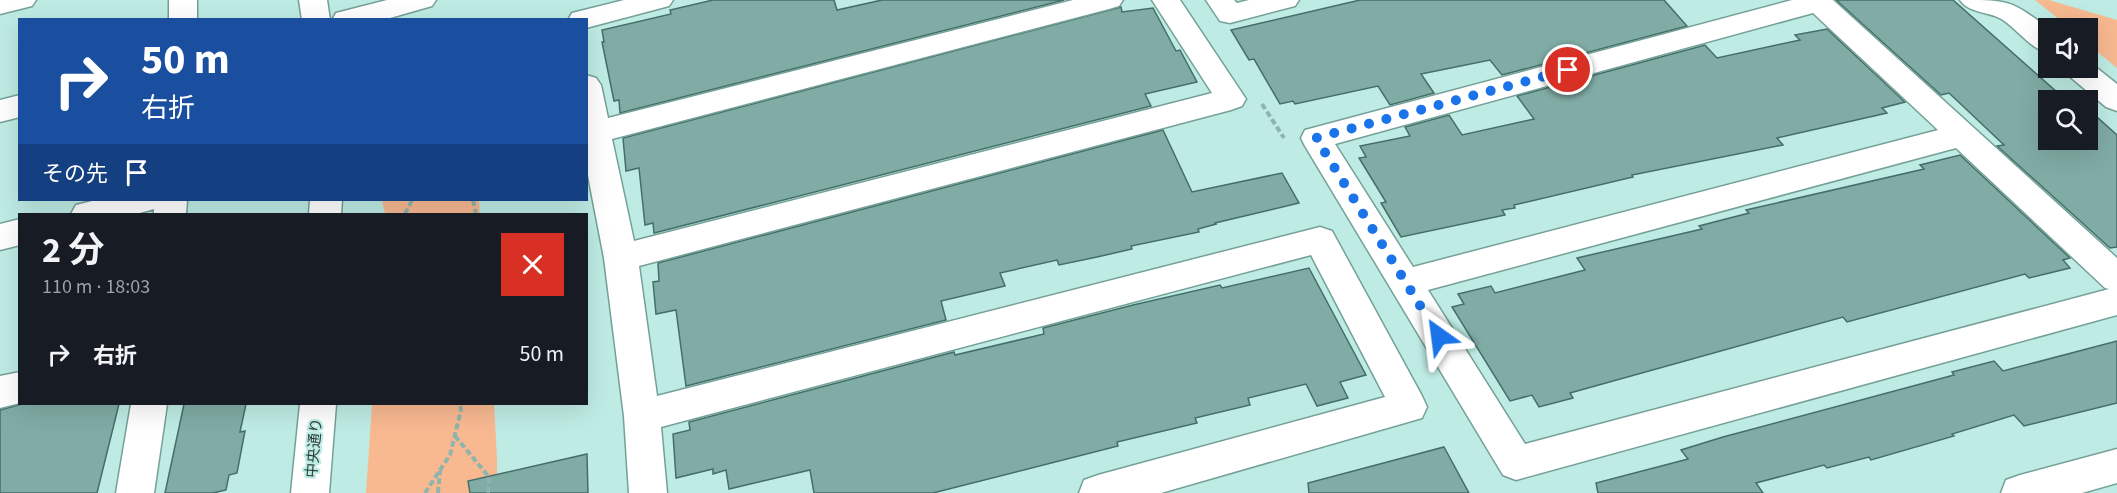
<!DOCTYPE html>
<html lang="ja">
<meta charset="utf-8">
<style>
body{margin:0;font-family:"Source Sans 3","Noto Sans JP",sans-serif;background:#20242c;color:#f1f3f6;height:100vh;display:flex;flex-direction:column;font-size:22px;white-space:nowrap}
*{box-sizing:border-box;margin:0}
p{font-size:20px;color:#9ea1a6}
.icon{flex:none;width:33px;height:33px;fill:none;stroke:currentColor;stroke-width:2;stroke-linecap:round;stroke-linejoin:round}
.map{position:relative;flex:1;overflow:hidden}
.drawer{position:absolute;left:18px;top:213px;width:570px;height:192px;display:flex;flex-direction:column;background:#171b24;border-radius:0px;box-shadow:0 6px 24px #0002}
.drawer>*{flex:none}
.top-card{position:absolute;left:18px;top:18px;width:570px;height:183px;border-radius:0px;box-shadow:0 6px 24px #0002;background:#1a4fa0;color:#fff;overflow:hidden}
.tools{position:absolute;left:2038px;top:18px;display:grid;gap:12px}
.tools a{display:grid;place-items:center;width:60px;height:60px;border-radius:0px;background:#171b24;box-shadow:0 6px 24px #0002;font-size:30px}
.pin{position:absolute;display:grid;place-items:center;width:51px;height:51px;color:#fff;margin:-26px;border:3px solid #fff;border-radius:50%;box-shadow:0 2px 6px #0007}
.me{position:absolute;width:66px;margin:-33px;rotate:329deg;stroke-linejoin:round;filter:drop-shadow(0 0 4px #0008)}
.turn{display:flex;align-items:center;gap:21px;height:126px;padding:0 24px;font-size:27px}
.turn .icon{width:78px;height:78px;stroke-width:2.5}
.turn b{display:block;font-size:42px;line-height:51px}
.then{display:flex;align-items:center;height:57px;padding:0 24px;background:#0003;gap:12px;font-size:22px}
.round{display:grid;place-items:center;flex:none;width:63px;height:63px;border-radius:0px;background:#20242c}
.summary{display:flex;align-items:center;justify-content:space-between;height:102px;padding:0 24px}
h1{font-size:36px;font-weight:700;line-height:45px}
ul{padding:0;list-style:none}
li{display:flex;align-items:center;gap:18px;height:78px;padding:0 24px}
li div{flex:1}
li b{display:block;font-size:22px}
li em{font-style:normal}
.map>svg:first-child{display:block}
.green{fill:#f8b991}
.building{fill:#80aca5;stroke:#446f68;stroke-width:1.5}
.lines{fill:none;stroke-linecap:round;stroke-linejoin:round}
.minor-casing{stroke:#74a098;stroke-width:3}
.path{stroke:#8eb4ad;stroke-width:4;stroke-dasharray:6 3;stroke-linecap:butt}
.minor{fill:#fff;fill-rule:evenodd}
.route{stroke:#1a73e8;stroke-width:10;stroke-dasharray:0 18}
.labels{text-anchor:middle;stroke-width:4.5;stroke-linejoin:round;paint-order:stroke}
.street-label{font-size:15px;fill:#2c3f3b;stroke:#beece4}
</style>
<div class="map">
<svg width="2117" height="493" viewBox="0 0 2117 493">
<rect width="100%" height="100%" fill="#beece4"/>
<g class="green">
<polygon points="2035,0 2049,0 2117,20 2117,68 2088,44 2088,28 2070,28"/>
<polygon points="382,200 479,200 480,214 385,214"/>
<polygon points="372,404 494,404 497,458 497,493 366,493"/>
</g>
<g class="building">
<polygon points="713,0 834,0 837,10 882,0 1064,0 620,113 619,100 614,101 602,42 604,42 602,30 671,14 670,10"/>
<polygon points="1360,0 1664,0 1687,26 1502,75 1490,60 1421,74 1434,93 1390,105 1378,86 1295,104 1293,101 1280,104 1254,59 1249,60 1231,30"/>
<polygon points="1836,0 1953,0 2066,100 2049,100 2049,140 2088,140 2088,109 2117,135 2117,247 2110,248 1997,146 2004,145 1949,93 1941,95"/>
<polygon points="1121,7 1122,12 1153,8 1176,51 1180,50 1197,82 1145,94 1151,106 654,233 653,223 645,225 639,168 626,171 623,138"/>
<polygon points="1827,29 1905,102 1882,108 1887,113 1777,138 1783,145 1632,175 1633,177 1514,205 1515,208 1502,210 1505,215 1401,237 1381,203 1386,202 1359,158 1366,157 1360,146 1410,136 1405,127 1449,115 1462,135 1534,119 1517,96 1705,45 1717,58 1800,40 1795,35"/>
<polygon points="1163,130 1192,192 1282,173 1299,203 1215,223 1216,224 1198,229 1199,232 1131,246 1132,249 1097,257 1059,265 1057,260 1000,273 1005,286 941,301 946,320 686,386 676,310 656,314 653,282 659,281 658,263"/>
<polygon points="1960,155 2070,258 2063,260 2070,268 2029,278 2025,274 1847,322 1843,317 1570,393 1573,398 1539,407 1532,395 1510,401 1452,307 1464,304 1458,294 1491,286 1495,293 1585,270 1577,258 1702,229 1699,226 1749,213 1746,210 1924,169 1920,165"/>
<polygon points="1309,268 1366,375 1340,382 1348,398 1317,406 1306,384 1248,398 1250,405 1195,418 1197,423 1117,442 1118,446 933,493 814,493 810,470 729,489 726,470 713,474 713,469 676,478 673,434 690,430 689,422 954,352 955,355 1044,334 1043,328 1133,305 1220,285 1222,288"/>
<polygon points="2117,341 2117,403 2024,426 2014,415 1952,434 1954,436 1871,460 1869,457 1827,468 1824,465 1756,483 1763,493 1598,493 1596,483 1688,459 1681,450 1723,437 1954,375 1952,372 1994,361 2003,371"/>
<polygon points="22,404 119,404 97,493 0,493 0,410"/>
<polygon points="184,404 246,404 240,432 245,431 237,473 229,475 226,490 213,493 165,493"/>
<polygon points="1444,447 1469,493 1309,493 1308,483"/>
<polygon points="587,454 588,493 470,493 468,481"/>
</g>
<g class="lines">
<defs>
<g id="minor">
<polygon points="0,0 36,0 32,6 0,14"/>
<rect x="169" y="0" width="28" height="20"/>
<polygon points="299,0 327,0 330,20 302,20"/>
<polygon points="387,0 436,0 432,6 383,20 332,20 336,13"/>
<polygon points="624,0 673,0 669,6 586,28 586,20 568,20 572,13"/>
<polygon points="1073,0 1123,0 1119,6 1109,9 612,139 634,241 1212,93 1152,0 1180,0 1246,99 1242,106 1231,110 639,266 657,396 1320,227 1332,231 1422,396 1427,407 1422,418 1161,493 1079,493 1084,480 1098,475 1385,397 1311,255 661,427 667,493 629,493 624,416 604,258 586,165 586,75 596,78 601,85 608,118"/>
<polygon points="1206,0 1234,0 1237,3 1249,0 1299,0 1295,6 1230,23 1220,21"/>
<path d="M 1792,0 L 1833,0 L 2117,258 L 2117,315 L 1516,480 L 1503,475 L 1305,146 L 1301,138 L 1305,130 ZM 1813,13 L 1938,130 L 1413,267 L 1335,144 ZM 1956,148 L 2105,288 L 2109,289 L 1525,444 L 1428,290 Z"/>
<path d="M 1960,0 C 2009,0 2011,0 2049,29 L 2049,54 C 2030,48 2019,31 2003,20 C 1990,11 1969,14 1960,0 Z"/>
<polygon points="2088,61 2117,84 2117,111 2106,107 2068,75 2063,68 2088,68"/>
<polygon points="20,95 20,117 0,122 0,100"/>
<polygon points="96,200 187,200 186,214 154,214 154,209 136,214 71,214 76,205"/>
<polygon points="310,200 342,200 341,214 309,214"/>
<polygon points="20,219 20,245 0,250 0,224"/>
<polygon points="20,372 20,403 0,408 0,376"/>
<polygon points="131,404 167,404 154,493 116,493"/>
<polygon points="300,404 336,404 329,493 291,493"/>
<polygon points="2117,449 2117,483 2082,493 2001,493 2006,480 2020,475"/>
</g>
</defs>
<use href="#minor" class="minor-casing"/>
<g class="path">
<polyline points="1262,104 1284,138"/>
<polyline points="473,200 476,214"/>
<polyline points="405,214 412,200"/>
<polyline points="455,436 489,477 488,493"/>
<polyline points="425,493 450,455 461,410 460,404"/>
<polyline points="438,493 440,471"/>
</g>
<use href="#minor" class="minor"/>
</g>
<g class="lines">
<polyline class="route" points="1439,336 1316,138 1568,70"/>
</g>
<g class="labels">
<g class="street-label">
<text transform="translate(314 448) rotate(-85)" y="5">中央通り</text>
</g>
</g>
</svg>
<div class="tools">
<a><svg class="icon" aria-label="sound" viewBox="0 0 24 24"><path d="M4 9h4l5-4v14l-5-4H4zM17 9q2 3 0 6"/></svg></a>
<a><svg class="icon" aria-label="search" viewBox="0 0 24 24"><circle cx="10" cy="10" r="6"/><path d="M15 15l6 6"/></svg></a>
</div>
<div class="pin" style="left:1568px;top:70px;background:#d93025"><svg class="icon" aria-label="arrive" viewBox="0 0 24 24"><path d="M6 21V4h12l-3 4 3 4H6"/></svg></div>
<svg class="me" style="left:1439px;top:336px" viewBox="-20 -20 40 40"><path d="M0-17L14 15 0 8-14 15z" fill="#1a73e8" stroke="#fff" stroke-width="4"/></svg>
<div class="top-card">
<div class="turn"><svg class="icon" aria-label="right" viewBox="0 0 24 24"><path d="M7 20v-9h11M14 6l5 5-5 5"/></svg><div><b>50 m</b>右折</div></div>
<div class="then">その先<svg class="icon" aria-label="arrive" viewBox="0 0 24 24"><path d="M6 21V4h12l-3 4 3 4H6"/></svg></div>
</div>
<section class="drawer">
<div class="summary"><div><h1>2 分</h1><p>110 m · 18:03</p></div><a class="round" style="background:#d93025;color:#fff"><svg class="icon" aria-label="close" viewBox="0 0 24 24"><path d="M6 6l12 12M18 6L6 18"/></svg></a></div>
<ul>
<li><svg class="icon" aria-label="right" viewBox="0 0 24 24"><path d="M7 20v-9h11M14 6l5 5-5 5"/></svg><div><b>右折</b></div><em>50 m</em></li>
</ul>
</section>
</div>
